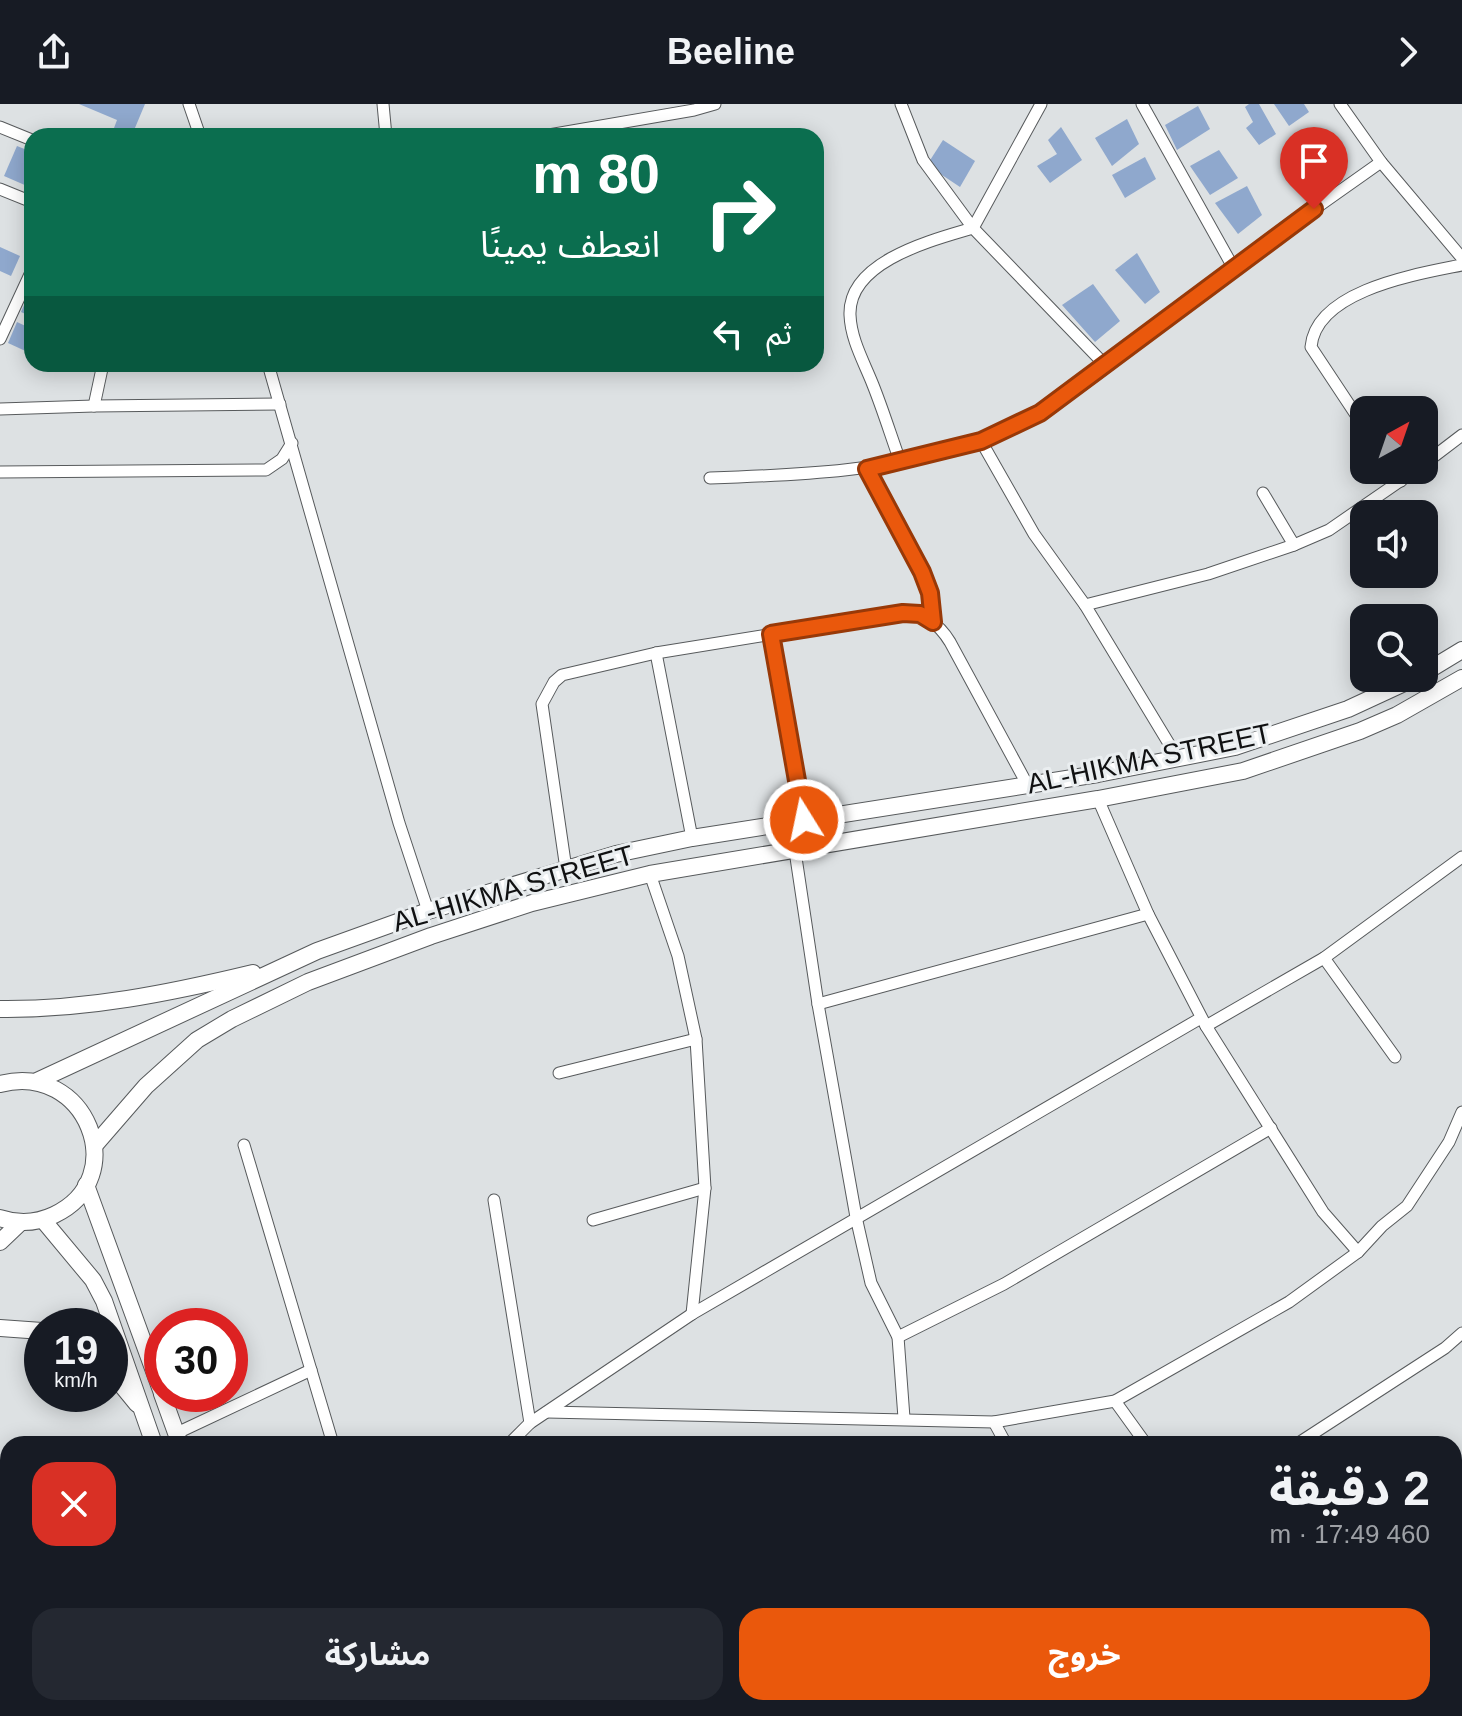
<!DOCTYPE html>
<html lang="ar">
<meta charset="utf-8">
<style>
body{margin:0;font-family:Arial,"Noto Sans Arabic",sans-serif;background:#242831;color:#f1f3f6;direction:rtl;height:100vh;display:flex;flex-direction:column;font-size:30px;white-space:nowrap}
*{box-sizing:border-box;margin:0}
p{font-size:26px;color:#9ea1a6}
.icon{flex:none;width:44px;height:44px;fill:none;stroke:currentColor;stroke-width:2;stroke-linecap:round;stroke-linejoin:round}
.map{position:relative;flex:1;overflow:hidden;direction:ltr}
.panel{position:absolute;left:0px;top:1332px;width:1462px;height:280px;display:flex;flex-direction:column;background:#171b24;border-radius:24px 24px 0 0;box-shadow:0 4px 20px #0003;direction:rtl}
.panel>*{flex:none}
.hud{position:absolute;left:24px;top:24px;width:800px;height:244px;border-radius:24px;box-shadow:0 4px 20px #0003;direction:rtl;background:#0b6e4f;color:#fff;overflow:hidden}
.needle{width:52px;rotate:40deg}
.buttons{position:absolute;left:1350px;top:292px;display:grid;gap:16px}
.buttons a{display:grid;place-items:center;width:88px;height:88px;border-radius:16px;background:#171b24;box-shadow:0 4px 20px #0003;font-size:40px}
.speed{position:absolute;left:24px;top:1204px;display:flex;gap:16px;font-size:40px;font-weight:700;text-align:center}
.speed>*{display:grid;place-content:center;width:104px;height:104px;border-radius:50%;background:#171b24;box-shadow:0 4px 20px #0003;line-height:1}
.speed small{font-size:20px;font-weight:400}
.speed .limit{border:12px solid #d22;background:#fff;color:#111}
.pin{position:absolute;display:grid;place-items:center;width:68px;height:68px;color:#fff;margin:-82px -34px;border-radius:50% 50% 50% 0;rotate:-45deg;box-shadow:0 0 8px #0007}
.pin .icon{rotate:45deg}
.me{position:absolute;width:88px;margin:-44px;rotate:350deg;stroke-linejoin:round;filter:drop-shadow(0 0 6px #0008)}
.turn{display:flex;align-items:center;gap:28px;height:168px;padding:0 32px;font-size:36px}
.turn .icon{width:104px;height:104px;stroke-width:2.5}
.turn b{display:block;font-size:56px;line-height:68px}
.then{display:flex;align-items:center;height:76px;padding:0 32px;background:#0003;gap:16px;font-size:30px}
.round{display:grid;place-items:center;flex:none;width:84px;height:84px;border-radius:24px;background:#242831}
.summary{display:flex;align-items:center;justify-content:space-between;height:136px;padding:0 32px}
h1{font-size:48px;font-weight:700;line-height:60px}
.cta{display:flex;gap:16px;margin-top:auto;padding:16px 32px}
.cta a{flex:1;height:92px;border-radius:24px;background:#ea580c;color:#fff;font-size:32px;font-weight:700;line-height:92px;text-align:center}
.cta a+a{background:#242831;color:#f1f3f6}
header{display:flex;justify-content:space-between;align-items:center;height:104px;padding:0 32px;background:#171b24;font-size:36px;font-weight:700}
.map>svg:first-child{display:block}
.building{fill:#8fa8cd}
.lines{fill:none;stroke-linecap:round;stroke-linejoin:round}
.street-casing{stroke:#575a5c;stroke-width:13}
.secondary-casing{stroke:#575a5c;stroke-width:18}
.street{stroke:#fff;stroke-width:11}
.secondary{stroke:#fff;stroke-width:16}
.route-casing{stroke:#983908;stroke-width:20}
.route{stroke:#ea580c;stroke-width:14}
.labels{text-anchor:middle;stroke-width:6;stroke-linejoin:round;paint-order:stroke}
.street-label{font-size:28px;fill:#101112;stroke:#eaeef0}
</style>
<header><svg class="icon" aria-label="forward" viewBox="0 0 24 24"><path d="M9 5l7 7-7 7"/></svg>Beeline<svg class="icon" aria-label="share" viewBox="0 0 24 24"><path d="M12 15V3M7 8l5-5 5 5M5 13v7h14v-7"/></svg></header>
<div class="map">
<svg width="1462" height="1612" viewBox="0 0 1462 1612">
<rect width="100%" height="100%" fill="#dde1e3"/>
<g class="building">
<polygon points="79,0 145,0 132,31 114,24 117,16"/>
<polygon points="1249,0 1259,0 1276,30 1259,41 1246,24 1253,18 1245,3"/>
<polygon points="1274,0 1304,0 1309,8 1289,22"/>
<polygon points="1198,2 1210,25 1177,46 1165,21"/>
<polygon points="1127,15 1139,40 1112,62 1095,34"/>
<polygon points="1061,23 1082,56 1050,79 1037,62 1057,50 1048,36"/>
<polygon points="943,36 975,57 960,83 927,61"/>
<polygon points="17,42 32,48 32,70 27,82 4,72"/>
<polygon points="1219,46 1238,74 1210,91 1190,62"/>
<polygon points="1145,53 1156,75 1125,94 1112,71"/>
<polygon points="1247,82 1262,111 1238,130 1215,99"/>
<polygon points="0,143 20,152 11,172 0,167"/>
<polygon points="1137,149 1160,188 1145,200 1115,166"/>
<polygon points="1093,180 1120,217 1095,238 1062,201"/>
<polygon points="32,183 32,213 21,208"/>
<polygon points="17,218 32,225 32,250 8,239"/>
<polygon points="1454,1569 1462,1579 1462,1595 1454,1599"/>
</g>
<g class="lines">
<defs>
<g id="street">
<polyline points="189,0 200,32"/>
<polyline points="383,0 386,32"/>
<polyline points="901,0 923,56 973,124 1106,262"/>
<polyline points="1142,0 1233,163"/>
<polyline points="1340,0 1381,58 1462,154"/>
<polyline points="0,23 32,36"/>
<polyline points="543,32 694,6 715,0"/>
<polyline points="0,85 32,98"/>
<polyline points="0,235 32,166"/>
<polyline points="268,260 399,719 428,807"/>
<polyline points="94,302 103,260"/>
<polyline points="0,305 94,302 280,300"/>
<path d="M 1364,323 L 1311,243 C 1316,186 1418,170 1462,161"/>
<polyline points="981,337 1034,430 1085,501 1177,653"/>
<path d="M 900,357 C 891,332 883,306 873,281 C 864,258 851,236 850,211 C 848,157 933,136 973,124 L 1041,0"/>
<polyline points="1424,360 1462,331"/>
<polyline points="867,365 922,468 930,489 933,518"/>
<polyline points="1393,366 1401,377"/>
<polyline points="0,368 266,366 282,355 292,339"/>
<path d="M 710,374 C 802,371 892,367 979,338 C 1055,312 1132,242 1195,193 C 1255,146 1319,102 1381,58"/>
<polyline points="1263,389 1294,441"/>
<polyline points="1085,501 1208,470 1294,441 1329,426 1416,366"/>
<polyline points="771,530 804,716"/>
<polyline points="656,549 692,734"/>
<polyline points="1098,695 1148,810 1206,922 1323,1108 1358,1148"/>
<polyline points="795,747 818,900 856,1113 871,1179 898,1233 904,1314"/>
<path d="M 566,765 L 542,600 L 554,578 L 562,571 L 656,549 L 903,509 C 925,509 939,520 950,538 L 1027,680"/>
<polyline points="650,770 678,852 696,935 705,1084 692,1210"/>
<polyline points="1324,854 1395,953"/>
<polyline points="818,900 1148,810"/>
<polyline points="1206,922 1324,854 1462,753"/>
<polyline points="559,969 696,935"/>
<polyline points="244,1041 333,1340"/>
<polyline points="494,1096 530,1319"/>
<polyline points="593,1116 705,1084"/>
<polyline points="898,1233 1004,1180 1271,1024"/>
<polyline points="1115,1297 1146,1340"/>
<polyline points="547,1308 994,1318 1115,1297 1289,1198 1358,1148 1382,1122 1407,1102 1449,1038 1462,1008"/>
<polyline points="994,1318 1006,1340"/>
<polyline points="177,1329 311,1266"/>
<polyline points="509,1340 530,1319 692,1210 1201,914"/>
<polyline points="1297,1340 1445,1244 1462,1229"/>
<polyline points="1454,1387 1462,1381"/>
<polyline points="0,1465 8,1469"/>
<polyline points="1454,1536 1462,1531"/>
<polyline points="88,1604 90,1612"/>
<polyline points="345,1612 349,1604"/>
<polyline points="511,1612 514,1604"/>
<polyline points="642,1612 646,1604"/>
<polyline points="1321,1612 1336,1604"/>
</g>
<g id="secondary">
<polyline points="1424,569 1462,546"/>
<path d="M 0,905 C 86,906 170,889 253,869"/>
<polyline points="37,977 317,847 428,807 616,750 692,734 1098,670 1235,643 1348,605 1415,574"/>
<path d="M 0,980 C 86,957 133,1074 54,1111 C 37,1119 18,1120 0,1114"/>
<polyline points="94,1042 146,982 197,936 232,915 308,878 431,832 532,799 650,770 1098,695 1243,667 1360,627 1397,611 1462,574"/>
<polyline points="86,1081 162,1289"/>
<polyline points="43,1116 93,1176 104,1197 154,1340"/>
<polyline points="0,1138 21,1118"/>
<polyline points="0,1224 42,1227"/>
<polyline points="110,1267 137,1300"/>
<polyline points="162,1290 180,1340"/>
<polyline points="228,1604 231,1612"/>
<polyline points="255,1604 258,1612"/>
</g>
</defs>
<use href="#street" class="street-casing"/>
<use href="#secondary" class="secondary-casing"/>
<use href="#street" class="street"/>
<use href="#secondary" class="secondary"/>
</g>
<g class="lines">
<defs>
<polyline id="route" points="804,716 771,530 903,509 920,510 933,518 930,489 922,468 867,365 981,337 1040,309 1314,105"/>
</defs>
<use href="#route" class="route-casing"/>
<use href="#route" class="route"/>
</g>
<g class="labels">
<g class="street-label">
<text transform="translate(1149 654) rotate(-12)" y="10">AL-HIKMA STREET</text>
<text transform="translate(513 784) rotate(-16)" y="10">AL-HIKMA STREET</text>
</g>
</g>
</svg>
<div class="buttons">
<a><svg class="needle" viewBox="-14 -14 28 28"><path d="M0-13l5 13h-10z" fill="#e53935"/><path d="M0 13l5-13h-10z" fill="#9ea1a6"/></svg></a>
<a><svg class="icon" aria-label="sound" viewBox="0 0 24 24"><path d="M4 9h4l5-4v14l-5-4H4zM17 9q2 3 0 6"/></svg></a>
<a><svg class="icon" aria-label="search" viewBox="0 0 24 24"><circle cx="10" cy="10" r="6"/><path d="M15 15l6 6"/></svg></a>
</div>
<div class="speed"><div>19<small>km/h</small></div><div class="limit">30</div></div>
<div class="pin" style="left:1314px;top:105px;background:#d93025"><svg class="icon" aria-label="arrive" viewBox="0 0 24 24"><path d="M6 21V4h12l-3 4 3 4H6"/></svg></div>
<svg class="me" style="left:804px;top:716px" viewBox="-20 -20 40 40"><circle r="17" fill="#ea580c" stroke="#fff" stroke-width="3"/><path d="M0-11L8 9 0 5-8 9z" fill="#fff"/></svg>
<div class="hud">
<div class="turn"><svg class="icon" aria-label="right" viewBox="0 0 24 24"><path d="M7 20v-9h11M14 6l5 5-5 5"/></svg><div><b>80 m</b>انعطف يمينًا</div></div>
<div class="then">ثم<svg class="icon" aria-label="left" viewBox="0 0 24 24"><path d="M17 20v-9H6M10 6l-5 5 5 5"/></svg></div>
</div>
<section class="panel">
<div class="summary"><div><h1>2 دقيقة</h1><p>460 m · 17:49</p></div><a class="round" style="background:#d93025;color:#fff"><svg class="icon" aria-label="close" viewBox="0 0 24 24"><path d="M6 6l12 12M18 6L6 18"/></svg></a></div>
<div class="cta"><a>خروج</a><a>مشاركة</a></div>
</section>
</div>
